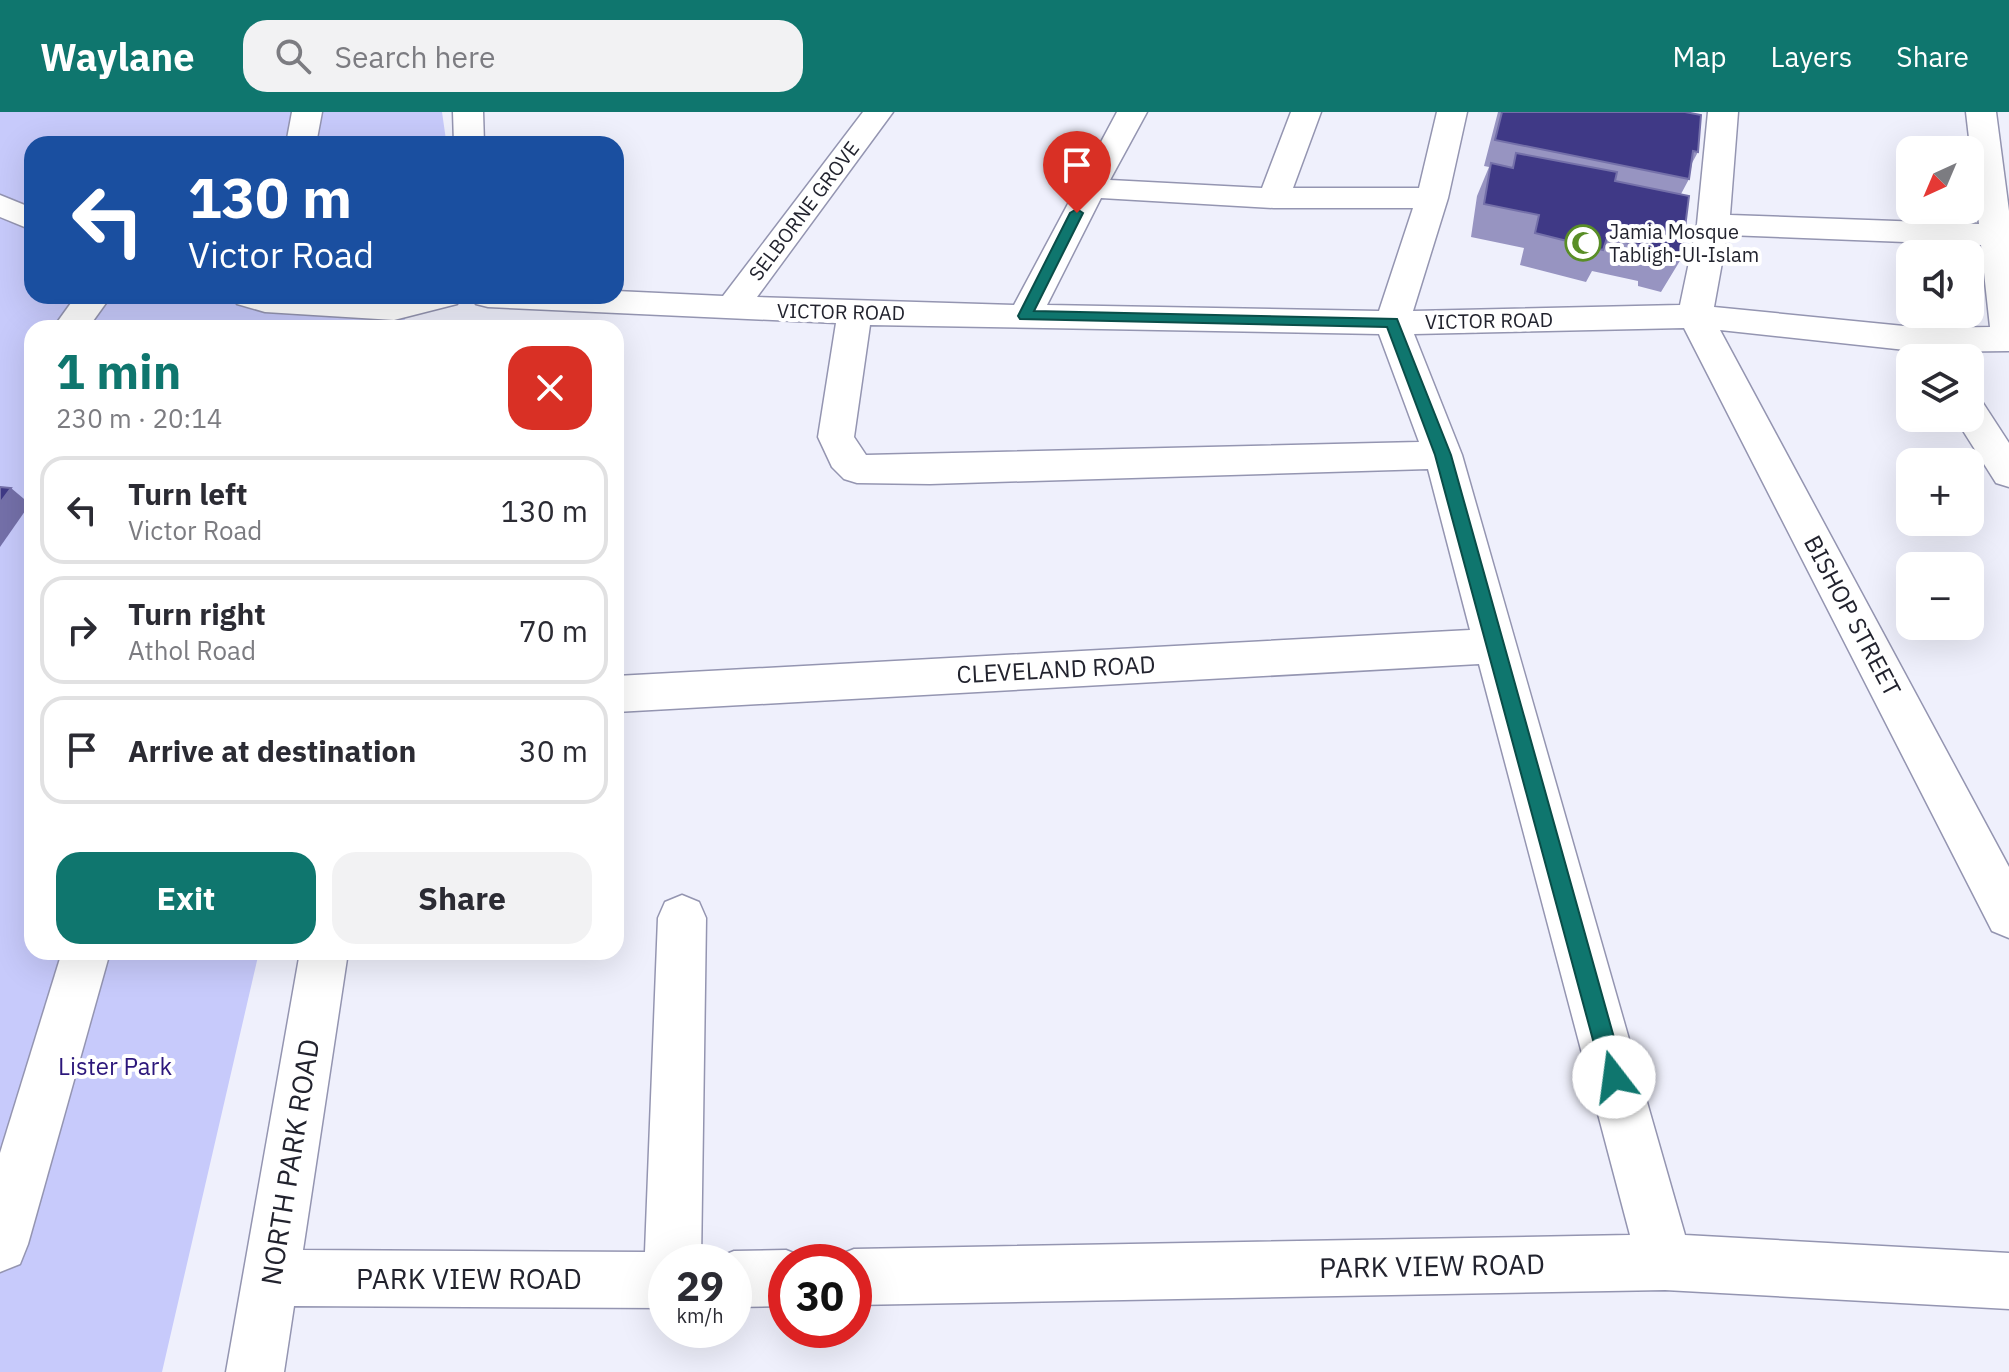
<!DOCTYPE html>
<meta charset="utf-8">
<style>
body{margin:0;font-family:"IBM Plex Sans",sans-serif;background:#f2f2f3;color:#2b2b33;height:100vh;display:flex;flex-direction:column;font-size:30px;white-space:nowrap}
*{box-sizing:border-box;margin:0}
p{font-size:26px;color:#7c7c81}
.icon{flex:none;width:44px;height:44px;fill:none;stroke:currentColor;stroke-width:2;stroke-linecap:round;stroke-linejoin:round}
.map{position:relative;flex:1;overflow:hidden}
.drawer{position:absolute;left:24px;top:208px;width:600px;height:640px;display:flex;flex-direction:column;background:#fff;border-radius:24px;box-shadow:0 8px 32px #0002}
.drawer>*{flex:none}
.top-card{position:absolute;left:24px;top:24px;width:600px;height:168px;border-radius:24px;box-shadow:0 8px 32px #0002;background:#1a4fa0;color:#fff;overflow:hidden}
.needle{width:52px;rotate:224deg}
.controls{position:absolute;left:1896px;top:24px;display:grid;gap:16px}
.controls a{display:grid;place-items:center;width:88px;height:88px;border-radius:16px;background:#fff;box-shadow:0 8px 32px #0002;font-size:40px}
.speed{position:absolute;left:648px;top:1132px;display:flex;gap:16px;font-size:40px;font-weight:700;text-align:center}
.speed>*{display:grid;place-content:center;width:104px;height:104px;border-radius:50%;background:#fff;box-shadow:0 8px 32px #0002;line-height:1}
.speed small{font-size:20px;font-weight:400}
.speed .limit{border:12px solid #d22;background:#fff;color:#111}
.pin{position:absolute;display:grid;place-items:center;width:68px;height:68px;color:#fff;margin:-82px -34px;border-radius:50% 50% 50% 0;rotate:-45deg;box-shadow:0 0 8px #0007}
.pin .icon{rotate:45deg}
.me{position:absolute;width:88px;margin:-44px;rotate:345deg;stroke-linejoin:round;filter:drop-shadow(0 0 6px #0008)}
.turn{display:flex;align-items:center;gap:28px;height:168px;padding:0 32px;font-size:36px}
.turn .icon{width:104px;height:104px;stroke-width:2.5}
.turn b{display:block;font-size:56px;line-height:68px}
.round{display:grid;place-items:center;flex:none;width:84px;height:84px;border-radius:24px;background:#f2f2f3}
.summary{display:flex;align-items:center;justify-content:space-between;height:136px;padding:0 32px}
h1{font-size:48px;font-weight:800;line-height:60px;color:#0f766e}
.primary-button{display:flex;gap:16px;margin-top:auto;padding:16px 32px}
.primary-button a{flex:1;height:92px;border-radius:24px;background:#0f766e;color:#fff;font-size:32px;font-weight:800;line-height:92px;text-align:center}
.primary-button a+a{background:#f2f2f3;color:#2b2b33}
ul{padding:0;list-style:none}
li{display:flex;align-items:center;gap:24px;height:108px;margin:0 16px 12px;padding:0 16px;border:4px solid #e1e1e2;border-radius:24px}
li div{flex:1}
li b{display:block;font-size:30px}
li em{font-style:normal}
header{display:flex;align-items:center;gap:48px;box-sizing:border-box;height:112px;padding:0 40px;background:#0f766e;color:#fff}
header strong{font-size:38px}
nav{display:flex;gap:44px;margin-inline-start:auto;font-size:28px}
.search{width:560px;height:72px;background:#f2f2f3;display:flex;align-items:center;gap:20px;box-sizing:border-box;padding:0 28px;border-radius:24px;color:#7c7c81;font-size:30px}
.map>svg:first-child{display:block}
.green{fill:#c7cafb}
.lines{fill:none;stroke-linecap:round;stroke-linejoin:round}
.minor-casing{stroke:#9495b1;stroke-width:3}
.minor{fill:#fff;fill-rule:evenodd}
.wall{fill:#9794c1}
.shaded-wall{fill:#7470a9}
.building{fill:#3f3986;stroke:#7470a9;stroke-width:2}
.route{fill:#0f766e;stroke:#0a4d48;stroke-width:2}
.labels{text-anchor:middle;stroke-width:8;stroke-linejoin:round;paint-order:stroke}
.far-street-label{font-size:20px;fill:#22232e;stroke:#fff}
.far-poi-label{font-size:20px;fill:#22232e;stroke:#fff;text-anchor:start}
.street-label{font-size:24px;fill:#22232e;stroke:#fff}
.park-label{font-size:24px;fill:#2c177b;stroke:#fff}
.near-street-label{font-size:28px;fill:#22232e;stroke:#fff}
</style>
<header>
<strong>Waylane</strong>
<div class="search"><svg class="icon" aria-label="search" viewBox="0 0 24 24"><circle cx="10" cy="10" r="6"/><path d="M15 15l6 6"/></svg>Search here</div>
<nav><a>Map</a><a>Layers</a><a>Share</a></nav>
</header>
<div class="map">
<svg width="2009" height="1260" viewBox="0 0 2009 1260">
<rect width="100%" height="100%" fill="#eff0fc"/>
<polygon class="green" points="0,0 442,0 446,28 445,32 32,32 32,184 410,184 403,216 32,216 32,840 259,840 162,1260 0,1260"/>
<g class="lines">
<defs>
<g id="minor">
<polygon points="292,0 322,0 316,32 286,32"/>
<polygon points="453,0 483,0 484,32 454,32"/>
<path d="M 863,0 L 893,0 L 757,185 L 1014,193 L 1117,0 L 1147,0 L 1110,68 L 1262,76 L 1291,0 L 1321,0 L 1293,76 L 1419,76 L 1437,0 L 1467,0 L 1448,86 L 1413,199 L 1680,193 L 1697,112 L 1708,0 L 1738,0 L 1730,103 L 1979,112 L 1966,0 L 1996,0 L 2009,99 L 2009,239 L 1924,240 L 1720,218 L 2009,755 L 2009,826 L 1992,819 L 1684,216 L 1414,222 L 1462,343 L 1685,1123 L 2009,1141 L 2009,1197 L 1665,1178 L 854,1193 L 854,1150 L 832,1150 L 834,1145 L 854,1137 L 1630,1123 L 1479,552 L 616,600 L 616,564 L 1470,518 L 1428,357 L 930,372 L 857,371 L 844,367 L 832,355 L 818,325 L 836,211 L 488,195 L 476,192 L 471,184 L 616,184 L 616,179 L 723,184 ZM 1101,86 L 1274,96 L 1413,96 L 1379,199 L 1047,193 ZM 1727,123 L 1981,133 L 1990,215 L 1924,216 L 1714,195 ZM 870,213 L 1379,222 L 1419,330 L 866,343 L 854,325 Z"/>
<polygon points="0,83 32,96 32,118 0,105"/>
<polygon points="76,184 111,184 88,216 53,216"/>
<polygon points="232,184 462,184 457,192 394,208 265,200 237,192"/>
<polygon points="1970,287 1983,291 2009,331 2009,375 1996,371 1955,306 1970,306"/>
<polygon points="682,783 699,790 706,806 701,1150 666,1150 666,1196 294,1194 284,1260 226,1260 300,840 348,840 303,1138 645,1140 658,806 665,790"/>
<polygon points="62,840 110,840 28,1132 20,1152 0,1160 0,1041"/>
<polygon points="786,1138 806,1146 808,1150 786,1150 786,1194 734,1195 734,1150 713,1150 714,1147 734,1139"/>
</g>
</defs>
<use href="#minor" class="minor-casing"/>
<use href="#minor" class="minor"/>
</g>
<polygon class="wall" points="1498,0 1685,0 1698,40 1692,51 1689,67 1681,82 1681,147 1661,180 1638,174 1638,169 1592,159 1586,170 1520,153 1524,136 1471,125 1477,84 1489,55 1484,54"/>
<polygon class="shaded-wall" points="11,376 30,392 0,435 0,391"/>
<g class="building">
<polygon points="1502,0 1685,0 1701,3 1698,40 1693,39 1689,67 1495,28"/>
<polygon points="1516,41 1617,60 1615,69 1689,84 1681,147 1657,141 1657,137 1607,126 1603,138 1535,121 1539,103 1484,92 1491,51 1513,56"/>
<polygon points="0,375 11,376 0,391"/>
</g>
<polygon class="route" points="1077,97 1083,101 1034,199 1397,207 1451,343 1625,965 1622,973 1614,976 1606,973 1603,965 1435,343 1387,215 1020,207 1018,204 1070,101"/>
<defs>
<symbol id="mosque-ring" viewBox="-11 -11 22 22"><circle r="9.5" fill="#fff" stroke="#598e26" stroke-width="1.5"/><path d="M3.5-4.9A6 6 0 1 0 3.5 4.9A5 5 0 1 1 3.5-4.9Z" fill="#598e26"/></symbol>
</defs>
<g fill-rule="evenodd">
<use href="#mosque-ring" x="1563" y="111" width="40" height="40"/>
</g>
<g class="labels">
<g class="far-street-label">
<text transform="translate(804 99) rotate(-53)" y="7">SELBORNE GROVE</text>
<text transform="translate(841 200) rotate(1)" y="7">VICTOR ROAD</text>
<text transform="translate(1489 209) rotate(-1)" y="7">VICTOR ROAD</text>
</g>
<g class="far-poi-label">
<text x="1609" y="127">Jamia Mosque<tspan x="1609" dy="23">Tabligh-Ul-Islam</tspan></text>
</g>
<g class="street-label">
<text transform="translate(1852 504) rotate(62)" y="8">BISHOP STREET</text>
<text transform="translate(1056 558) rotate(-3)" y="8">CLEVELAND ROAD</text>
</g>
<g class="park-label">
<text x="115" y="963">Lister Park</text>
</g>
<g class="near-street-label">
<text transform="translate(290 1050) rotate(-81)" y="10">NORTH PARK ROAD</text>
<text transform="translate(1432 1154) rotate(-1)" y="10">PARK VIEW ROAD</text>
<text x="469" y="1177">PARK VIEW ROAD</text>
</g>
</g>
</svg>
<div class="controls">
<a><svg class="needle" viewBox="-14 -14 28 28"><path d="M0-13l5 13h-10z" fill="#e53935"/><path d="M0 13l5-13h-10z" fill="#7c7c81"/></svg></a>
<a><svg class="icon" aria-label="sound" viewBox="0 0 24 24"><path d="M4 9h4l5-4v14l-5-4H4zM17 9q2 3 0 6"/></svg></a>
<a><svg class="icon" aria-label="layers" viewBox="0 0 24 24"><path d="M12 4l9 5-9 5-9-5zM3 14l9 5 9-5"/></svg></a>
<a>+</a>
<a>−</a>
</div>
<div class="speed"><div>29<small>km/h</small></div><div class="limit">30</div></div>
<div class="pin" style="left:1077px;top:101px;background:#d93025"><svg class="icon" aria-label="arrive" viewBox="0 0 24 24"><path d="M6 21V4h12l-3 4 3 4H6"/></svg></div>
<svg class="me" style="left:1614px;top:965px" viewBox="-20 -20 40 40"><circle r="19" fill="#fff"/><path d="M0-13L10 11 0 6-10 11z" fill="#0f766e"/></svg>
<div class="top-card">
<div class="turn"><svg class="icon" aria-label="left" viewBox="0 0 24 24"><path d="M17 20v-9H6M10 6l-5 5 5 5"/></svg><div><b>130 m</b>Victor Road</div></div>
</div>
<section class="drawer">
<div class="summary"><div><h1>1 min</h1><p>230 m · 20:14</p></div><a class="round" style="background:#d93025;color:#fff"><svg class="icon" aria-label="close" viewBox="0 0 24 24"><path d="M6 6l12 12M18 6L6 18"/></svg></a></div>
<ul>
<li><svg class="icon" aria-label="left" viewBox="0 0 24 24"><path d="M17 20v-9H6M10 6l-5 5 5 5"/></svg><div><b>Turn left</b><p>Victor Road</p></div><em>130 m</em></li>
<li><svg class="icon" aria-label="right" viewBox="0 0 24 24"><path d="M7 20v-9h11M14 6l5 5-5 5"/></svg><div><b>Turn right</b><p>Athol Road</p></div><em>70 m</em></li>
<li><svg class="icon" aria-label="arrive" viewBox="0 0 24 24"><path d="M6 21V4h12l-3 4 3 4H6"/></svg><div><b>Arrive at destination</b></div><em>30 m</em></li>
</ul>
<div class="primary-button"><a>Exit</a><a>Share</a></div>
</section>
</div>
